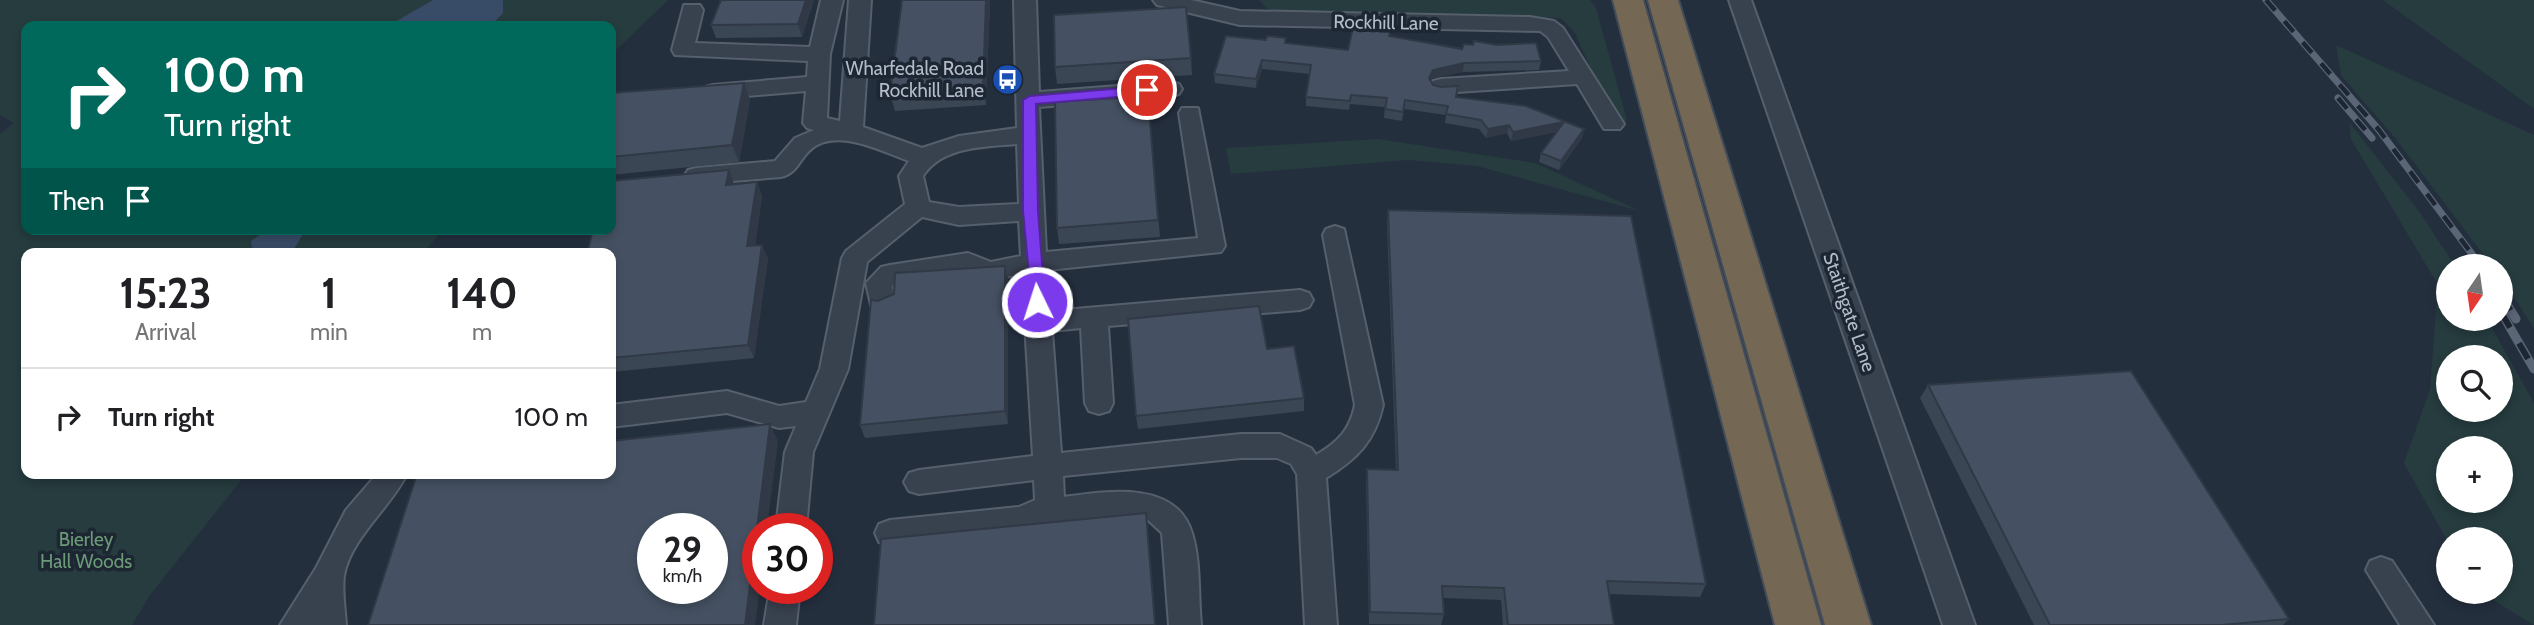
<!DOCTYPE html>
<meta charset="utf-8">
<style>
body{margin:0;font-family:Cabin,sans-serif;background:#f2f2f2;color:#202124;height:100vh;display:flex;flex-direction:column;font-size:26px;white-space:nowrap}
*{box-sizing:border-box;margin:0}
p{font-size:23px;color:#757577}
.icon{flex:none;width:38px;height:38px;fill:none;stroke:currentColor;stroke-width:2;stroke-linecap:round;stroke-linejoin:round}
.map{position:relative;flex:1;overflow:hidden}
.side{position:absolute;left:21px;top:248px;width:595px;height:231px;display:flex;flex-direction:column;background:#fff;border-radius:14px;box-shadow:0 4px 10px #0003}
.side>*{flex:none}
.guide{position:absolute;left:21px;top:21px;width:595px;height:214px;border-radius:14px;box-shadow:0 4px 10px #0003;background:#00695c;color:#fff;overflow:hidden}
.needle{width:46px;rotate:193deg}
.buttons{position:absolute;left:2436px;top:254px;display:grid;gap:14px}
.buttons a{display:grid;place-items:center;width:77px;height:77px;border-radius:50%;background:#fff;box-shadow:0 4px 10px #0003;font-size:35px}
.speed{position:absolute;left:637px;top:513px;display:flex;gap:14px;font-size:35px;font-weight:700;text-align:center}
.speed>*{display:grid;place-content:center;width:91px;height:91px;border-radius:50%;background:#fff;box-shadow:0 4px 10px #0003;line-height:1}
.speed small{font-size:18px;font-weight:400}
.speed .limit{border:10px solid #d22;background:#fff;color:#111}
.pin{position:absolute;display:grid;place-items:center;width:60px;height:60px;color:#fff;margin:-30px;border:4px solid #fff;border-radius:50%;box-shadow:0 2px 7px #0007}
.me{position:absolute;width:77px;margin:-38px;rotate:356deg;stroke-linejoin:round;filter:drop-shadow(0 0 5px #0008)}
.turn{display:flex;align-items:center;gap:24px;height:147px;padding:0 28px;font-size:32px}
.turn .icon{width:91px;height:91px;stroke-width:2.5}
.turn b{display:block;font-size:49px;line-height:60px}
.then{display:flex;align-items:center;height:66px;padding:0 28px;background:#0003;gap:14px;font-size:26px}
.eta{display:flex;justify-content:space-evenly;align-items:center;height:119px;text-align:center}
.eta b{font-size:42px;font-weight:700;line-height:49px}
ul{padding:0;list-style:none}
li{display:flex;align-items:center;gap:21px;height:98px;padding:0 28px;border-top:2px solid #e0e0e0}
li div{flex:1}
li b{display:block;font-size:26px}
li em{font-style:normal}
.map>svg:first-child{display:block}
.green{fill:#263c3f;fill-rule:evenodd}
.water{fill:#394c67}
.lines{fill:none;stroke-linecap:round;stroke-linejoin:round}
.minor-casing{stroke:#565f6c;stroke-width:4}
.highway-casing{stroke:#434c59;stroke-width:4}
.minor{fill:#38414e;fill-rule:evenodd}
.highway{fill:#746855;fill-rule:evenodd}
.rail-far1-casing{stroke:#5a6575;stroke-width:7}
.rail-casing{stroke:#5a6575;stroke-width:9}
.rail-far1{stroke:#1d2633;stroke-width:4.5;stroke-dasharray:14;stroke-linecap:butt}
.rail{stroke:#1d2633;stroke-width:6;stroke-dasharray:18;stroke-linecap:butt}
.wall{fill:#3b4654}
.shaded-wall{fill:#303945}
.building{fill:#455162;stroke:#303945;stroke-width:2;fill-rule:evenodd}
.route{fill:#7c3aed;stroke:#51269a;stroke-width:2}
.labels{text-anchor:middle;stroke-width:7;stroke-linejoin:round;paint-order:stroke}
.street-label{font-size:19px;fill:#b4bcc9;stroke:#1d2633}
.poi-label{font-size:19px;fill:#b4bcc9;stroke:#1d2633;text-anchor:end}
.park-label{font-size:19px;fill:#6b9a76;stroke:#1d2633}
</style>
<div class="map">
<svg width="2534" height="625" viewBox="0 0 2534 625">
<rect width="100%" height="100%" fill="#242f3e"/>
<g class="green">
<polygon points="0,0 668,0 611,55 611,26 26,26 26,229 443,229 423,254 26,254 26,474 246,474 150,595 132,625 0,625 0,134 14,123 0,115"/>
<polygon points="1259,0 1590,0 1596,8 1627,120 1618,130 1575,33 1561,18 1271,12"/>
<polygon points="2383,0 2534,0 2534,109"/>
<polygon points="2336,45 2534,135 2534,328 2501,278 2501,266 2492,266 2396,139 2341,75"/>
<path d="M 2349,122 L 2421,214 L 2455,266 L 2448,266 L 2448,318 L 2487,319 L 2534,403 L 2534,625 L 2480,592 L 2501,592 L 2501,539 L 2448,539 L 2448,542 L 2404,463 L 2430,389 L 2438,285 L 2351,139 ZM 2501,357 L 2501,410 L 2448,410 L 2448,357 ZM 2501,448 L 2501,500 L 2448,500 L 2448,448 Z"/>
<polygon points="1378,139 1535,163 1640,211 1477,166 1408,160 1231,174 1226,148"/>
</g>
<g class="water">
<polygon points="433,0 503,0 503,13 491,26 388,26"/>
<polygon points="268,229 306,229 291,254 253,254 251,241"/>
</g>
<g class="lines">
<defs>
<g id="minor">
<path d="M 821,0 L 843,0 L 830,54 L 827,118 L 840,121 L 849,0 L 871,0 L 863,127 L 922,148 L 959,136 L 1017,128 L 1014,0 L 1036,0 L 1039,92 L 1171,82 L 1179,84 L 1182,89 L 1179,94 L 1171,96 L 1039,107 L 1046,252 L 1198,238 L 1179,113 L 1182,108 L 1198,108 L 1225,246 L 1221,252 L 1048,270 L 1051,311 L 1300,290 L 1309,293 L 1313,300 L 1309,307 L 1300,310 L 1108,326 L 1113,403 L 1109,411 L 1099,414 L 1089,411 L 1085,403 L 1081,328 L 1052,331 L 1061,453 L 1241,434 L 1280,434 L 1311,448 L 1316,455 C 1338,442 1350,430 1355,405 L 1323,235 L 1326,229 L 1335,226 L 1344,229 L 1383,405 C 1375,441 1357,459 1326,478 L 1337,625 L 1305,625 L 1297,474 L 1291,464 L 1277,458 L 1241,458 L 1063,476 L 1064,497 C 1107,491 1176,480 1192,533 C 1201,562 1198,595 1201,625 L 1169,625 L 1162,533 L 1148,520 C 1106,510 1061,523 1020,532 C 978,542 932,542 890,546 L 879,542 L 875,533 L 879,524 L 890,520 L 1019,507 L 1035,500 L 1034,480 L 919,494 L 909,491 L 904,482 L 909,473 L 919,470 L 1033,456 L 1022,274 L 988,280 L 966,272 L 897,282 L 892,286 L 894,302 L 890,309 L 881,312 L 872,309 L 866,283 L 881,267 L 890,265 L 968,253 L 991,262 L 1021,256 L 1019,221 L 959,225 L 922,217 L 867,262 L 848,369 L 813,452 L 806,528 L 776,528 L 785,452 L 796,426 L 779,428 L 727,413 L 611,427 L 611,405 L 727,391 L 779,406 L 806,402 L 820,369 L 842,258 L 846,251 L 905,204 L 899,176 L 909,161 C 881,151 834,126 809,151 C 798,162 797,173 781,177 L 696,184 L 688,182 L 684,176 L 688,170 L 696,168 L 775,161 L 795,138 L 814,130 L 807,128 L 803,123 L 806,91 L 713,99 L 705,97 L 702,92 L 705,87 L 713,85 L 807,77 L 808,61 L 675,55 L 672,50 L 684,5 L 700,5 L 703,10 L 695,43 L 810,47 ZM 1017,144 L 1019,204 L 959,207 L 929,202 L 923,176 C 942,146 985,147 1017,144 Z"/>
<polygon points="1153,0 1191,0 1240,11 1530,17 1554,21 1563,28 1624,124 1620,129 1604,129 1577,84 1441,93 1433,91 1430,86 1433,81 1441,79 1569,71 1548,37 1540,31 1240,25 1157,5"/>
<polygon points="1729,0 1751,0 1975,625 1943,625"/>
<path d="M 377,474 L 407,474 C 391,507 350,539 344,576 C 342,591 345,609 346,625 L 280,625 L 316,568 L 346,510 Z"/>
<polygon points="2381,557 2392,561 2434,625 2400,625 2366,570 2370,561"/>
<polygon points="770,588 800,588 796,625 764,625"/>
</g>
<g id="highway">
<polygon points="1613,0 1643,0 1821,625 1775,625"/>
<polygon points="1648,0 1678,0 1871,625 1825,625"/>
</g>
</defs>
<use href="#minor" class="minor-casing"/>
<use href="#highway" class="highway-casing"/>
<use href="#minor" class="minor"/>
<use href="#highway" class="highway"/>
<defs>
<g id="rail-far1">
<polyline points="2266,0 2379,130 2481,266"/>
<polyline points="2338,98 2372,138"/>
</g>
<g id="rail">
<polyline points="2501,295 2516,319"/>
<polyline points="2501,312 2534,369"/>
</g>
</defs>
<use href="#rail-far1" class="rail-far1-casing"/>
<use href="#rail" class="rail-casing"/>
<use href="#rail-far1" class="rail-far1"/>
<use href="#rail" class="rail"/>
</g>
<g class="wall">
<polygon points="814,0 802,37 716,38 711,25"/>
<polygon points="990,0 986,105 895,111 890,94"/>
<polygon points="1389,36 1541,61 1539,70 1463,72 1432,78 1431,81 1433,85 1457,97 1584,129 1582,138 1559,170 1539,162 1541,153 1557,132 1511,141 1507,133 1486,138 1479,129 1445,123 1446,115 1404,109 1402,121 1384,118 1385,107 1350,104 1349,110 1306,106 1306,97 1310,74 1262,69 1256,88 1215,83 1214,74 1266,40 1286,38 1286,43 1348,50"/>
<polygon points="1191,58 1192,75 1057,84 1055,67"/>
<polygon points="611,93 750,100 739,162 611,175"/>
<polygon points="1148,96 1160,237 1059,244 1057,228"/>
<polygon points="757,182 762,196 755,245 768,258 754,358 611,372 611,254 734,184"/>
<polygon points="1388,210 1706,584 1700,597 1609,594 1614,625 1503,625 1501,600 1443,598 1444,614 1441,625 1369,624 1366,482 1367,469 1396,470 1387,224"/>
<polygon points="1005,266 1008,279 1008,424 865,438 860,425 878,301"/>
<polygon points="1267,349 1304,398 1304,411 1138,429 1136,416"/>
<polygon points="1928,385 2289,619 2283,625 2034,625 1920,398"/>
</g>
<g class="shaded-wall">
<polygon points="806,0 814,0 802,37 798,24"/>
<polygon points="986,0 990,0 986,105 983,88"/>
<polygon points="1262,60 1262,69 1256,88 1256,79"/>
<polygon points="1464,63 1463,72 1432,78 1428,87 1429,78 1433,70"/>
<polygon points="744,83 750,100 739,162 732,145"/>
<polygon points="1564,122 1562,131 1511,141 1513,132"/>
<polygon points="1509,125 1507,133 1486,138 1488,129"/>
<polygon points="1584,129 1582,138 1559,170 1561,161"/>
<polygon points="729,170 734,184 726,185"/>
<polygon points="757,182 762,196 753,260 747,246"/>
<polygon points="762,245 768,258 754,358 748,345"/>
<polygon points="1005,266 1008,279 1008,424 1005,411"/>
<polygon points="770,424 778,441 767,528 758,528 758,588 760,588 755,625 745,625"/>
<polygon points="1146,513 1148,528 1155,625"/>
</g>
<g class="building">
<polygon points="721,0 806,0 798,24 711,25"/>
<polygon points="902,0 986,0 983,88 890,94"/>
<polygon points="1186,7 1191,58 1055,67 1054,15"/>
<polygon points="1353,28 1390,32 1389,36 1462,49 1464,44 1473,45 1474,41 1497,45 1536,43 1541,61 1464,63 1433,70 1429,78 1433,85 1441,87 1458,86 1456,97 1526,106 1584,129 1561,161 1541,153 1564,122 1513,132 1509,125 1488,129 1481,120 1446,114 1448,106 1405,100 1403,112 1385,109 1387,98 1351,95 1350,101 1306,97 1311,65 1262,60 1256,79 1214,74 1226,36 1266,40 1267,36 1286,38 1285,43 1348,50"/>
<polygon points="744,83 732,145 611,157 611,93"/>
<polygon points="1148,96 1158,220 1057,228 1055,102"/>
<polygon points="729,170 726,185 757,182 747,246 762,245 748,345 611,358 611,254 587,254 593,229 611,229 611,181"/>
<polygon points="1388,210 1631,216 1706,584 1607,581 1614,625 1508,625 1504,588 1442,586 1444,614 1370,612 1367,469 1398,470"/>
<polygon points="1005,266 1005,411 860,425 871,300 878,301 894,294 895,273"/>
<polygon points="1259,306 1267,349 1294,346 1304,398 1136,416 1128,319"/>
<polygon points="2131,371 2289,619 2221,625 2050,625 1928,385"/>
<path d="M 770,424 L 745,625 L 368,625 L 417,474 L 611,474 L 611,441 ZM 653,528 L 712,528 L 712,588 L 653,588 Z"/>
<polygon points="1146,513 1155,625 874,625 881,539"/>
</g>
<polygon class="route" points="1147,86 1152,87 1152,94 1036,104 1038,211 1045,302 1037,308 1032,306 1023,211 1023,100 1030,96"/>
<defs>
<symbol id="bus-disc" viewBox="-11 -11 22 22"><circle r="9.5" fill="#1a4fb4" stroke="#1d2633"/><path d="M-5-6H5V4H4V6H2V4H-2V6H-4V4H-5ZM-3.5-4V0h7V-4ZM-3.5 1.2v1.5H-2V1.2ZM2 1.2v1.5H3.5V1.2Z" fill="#fff"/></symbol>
</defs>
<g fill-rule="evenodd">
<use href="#bus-disc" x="990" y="62" width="35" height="35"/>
</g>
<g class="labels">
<g class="street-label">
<text transform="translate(1386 22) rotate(1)" y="7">Rockhill Lane</text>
<text transform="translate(1850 312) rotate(71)" y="7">Staithgate Lane</text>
</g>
<g class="poi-label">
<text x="984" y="75">Wharfedale Road<tspan x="984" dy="22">Rockhill Lane</tspan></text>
</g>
<g class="park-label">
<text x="86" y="546">Bierley<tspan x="86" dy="22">Hall Woods</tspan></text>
</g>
</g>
</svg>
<div class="buttons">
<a><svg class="needle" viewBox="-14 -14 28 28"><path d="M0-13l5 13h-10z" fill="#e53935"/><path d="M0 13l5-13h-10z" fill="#757577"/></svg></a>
<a><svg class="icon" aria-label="search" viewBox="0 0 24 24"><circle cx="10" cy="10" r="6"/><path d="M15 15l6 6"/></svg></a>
<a>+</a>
<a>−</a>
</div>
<div class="speed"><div>29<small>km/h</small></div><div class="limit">30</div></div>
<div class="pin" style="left:1147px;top:90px;background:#d93025"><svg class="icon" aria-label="arrive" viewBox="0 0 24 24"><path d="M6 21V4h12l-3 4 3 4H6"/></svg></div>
<svg class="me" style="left:1037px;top:302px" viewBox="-20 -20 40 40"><circle r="17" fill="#7c3aed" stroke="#fff" stroke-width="3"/><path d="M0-11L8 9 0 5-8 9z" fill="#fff"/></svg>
<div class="guide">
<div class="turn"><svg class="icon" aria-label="right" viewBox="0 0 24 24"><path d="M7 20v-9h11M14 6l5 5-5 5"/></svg><div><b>100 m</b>Turn right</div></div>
<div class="then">Then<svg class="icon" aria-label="arrive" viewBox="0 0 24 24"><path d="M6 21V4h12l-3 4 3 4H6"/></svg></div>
</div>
<section class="side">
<div class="eta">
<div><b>15:23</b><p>Arrival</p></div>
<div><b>1</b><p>min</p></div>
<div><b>140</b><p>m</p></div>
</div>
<ul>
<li><svg class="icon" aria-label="right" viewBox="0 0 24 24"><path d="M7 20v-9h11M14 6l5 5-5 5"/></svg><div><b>Turn right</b></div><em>100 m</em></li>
</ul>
</section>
</div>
